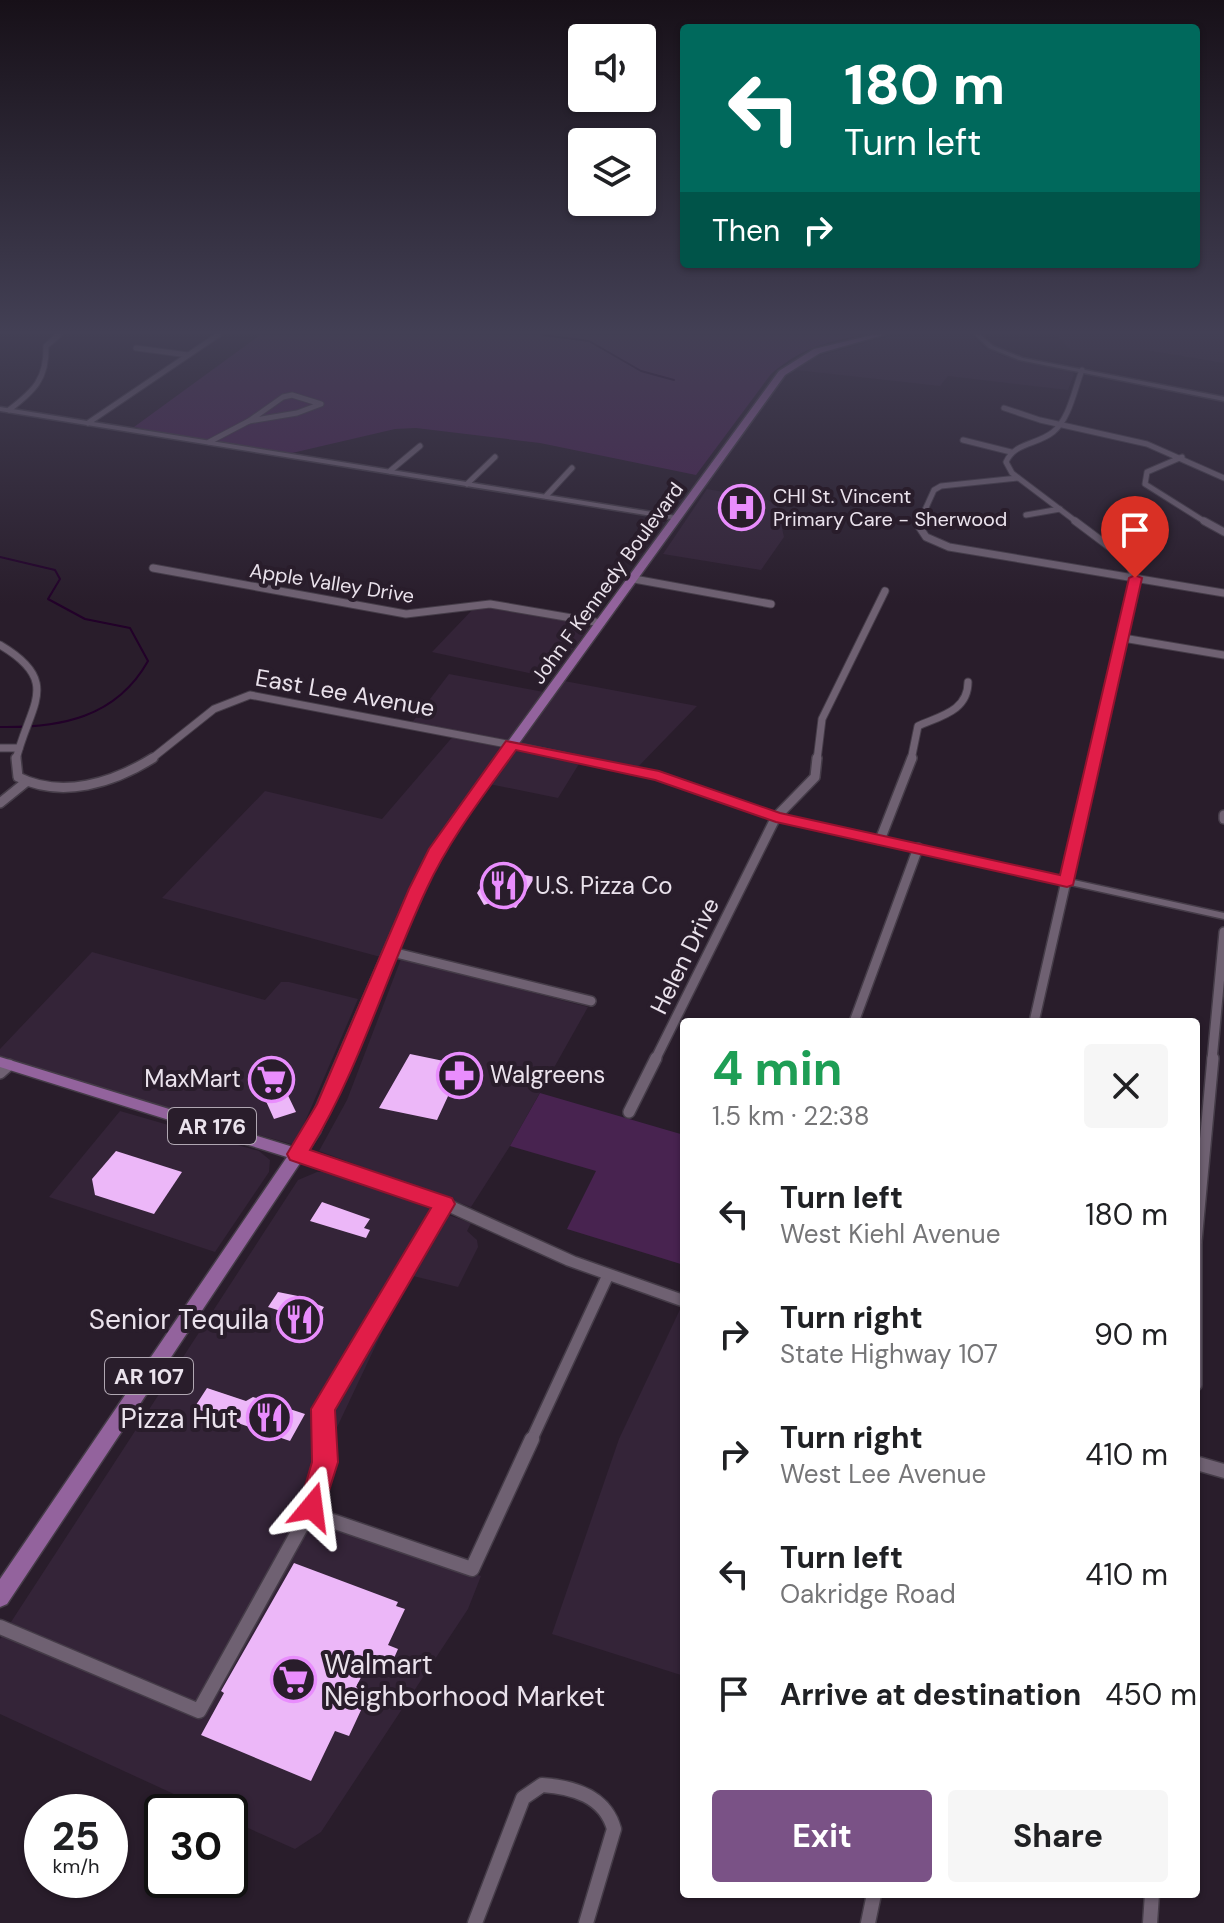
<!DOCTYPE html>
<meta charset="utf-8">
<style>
body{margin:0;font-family:"DM Sans",sans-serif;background:#f6f6f6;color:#202124;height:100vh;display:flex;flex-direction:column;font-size:30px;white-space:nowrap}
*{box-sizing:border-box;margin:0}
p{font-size:26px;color:#757577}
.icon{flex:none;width:44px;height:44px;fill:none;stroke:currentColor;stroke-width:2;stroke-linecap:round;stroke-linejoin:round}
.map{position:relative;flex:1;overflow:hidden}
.drawer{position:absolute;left:680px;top:1018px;width:520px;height:880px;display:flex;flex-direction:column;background:#fff;border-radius:8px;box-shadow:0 2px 6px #0004}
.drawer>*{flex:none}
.guide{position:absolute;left:680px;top:24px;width:520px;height:244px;border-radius:8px;box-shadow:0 2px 6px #0004;background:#00695c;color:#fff;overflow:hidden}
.tools{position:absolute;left:568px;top:24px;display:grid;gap:16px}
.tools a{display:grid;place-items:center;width:88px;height:88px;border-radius:8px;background:#fff;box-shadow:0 2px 6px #0004;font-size:40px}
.speed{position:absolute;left:24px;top:1794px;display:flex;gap:16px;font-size:40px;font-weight:700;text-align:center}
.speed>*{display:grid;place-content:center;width:104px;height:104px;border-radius:50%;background:#fff;box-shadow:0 2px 6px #0004;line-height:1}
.speed small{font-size:20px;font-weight:400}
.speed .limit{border:4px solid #111;border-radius:12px;background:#fff;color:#111}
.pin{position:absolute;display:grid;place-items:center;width:68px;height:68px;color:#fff;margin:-82px -34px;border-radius:50% 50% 50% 0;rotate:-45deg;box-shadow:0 0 8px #0007}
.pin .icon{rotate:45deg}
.me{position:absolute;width:88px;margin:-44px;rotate:16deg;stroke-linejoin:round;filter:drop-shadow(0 0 6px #0008)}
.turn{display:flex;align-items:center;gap:28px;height:168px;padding:0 32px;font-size:36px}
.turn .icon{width:104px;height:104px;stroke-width:2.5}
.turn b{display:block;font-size:56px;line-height:68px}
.then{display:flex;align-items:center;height:76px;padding:0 32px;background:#0003;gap:16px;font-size:30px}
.round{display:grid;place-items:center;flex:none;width:84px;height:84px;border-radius:8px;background:#f6f6f6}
.head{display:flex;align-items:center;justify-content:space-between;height:136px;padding:0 32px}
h1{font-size:48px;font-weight:700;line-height:60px;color:#1e9e55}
.action{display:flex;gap:16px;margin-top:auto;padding:16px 32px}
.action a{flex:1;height:92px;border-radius:8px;background:#7a5286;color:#fff;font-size:32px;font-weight:700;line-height:92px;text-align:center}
.action a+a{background:#f6f6f6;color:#202124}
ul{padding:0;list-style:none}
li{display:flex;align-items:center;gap:24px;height:120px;padding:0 32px}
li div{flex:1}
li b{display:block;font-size:30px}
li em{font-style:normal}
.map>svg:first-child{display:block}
.built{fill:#342438}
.green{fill:#482350}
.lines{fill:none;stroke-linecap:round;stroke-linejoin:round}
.stream{stroke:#220129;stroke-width:2}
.building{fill:#ecb7f8}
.minor-far4-casing{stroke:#453c48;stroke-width:7}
.minor-far3-casing{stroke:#453c48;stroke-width:9}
.minor-far2-casing{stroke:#453c48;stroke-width:12}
.minor-far1-casing{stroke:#453c48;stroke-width:14}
.minor-casing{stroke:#453c48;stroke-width:17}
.tertiary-casing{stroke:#453c48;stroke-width:3}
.primary-casing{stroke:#453c48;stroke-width:3}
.minor-far4{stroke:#6f6172;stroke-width:5}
.minor-far3{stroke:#6f6172;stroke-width:7}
.minor-far2{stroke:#6f6172;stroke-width:9}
.minor-far1{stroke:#6f6172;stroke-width:11}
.minor{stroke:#6f6172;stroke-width:14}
.tertiary{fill:#6f6172;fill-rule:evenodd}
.primary{fill:#93639d;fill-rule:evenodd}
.route{fill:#e11d48;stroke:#92132f;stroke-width:2}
.labels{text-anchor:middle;stroke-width:8;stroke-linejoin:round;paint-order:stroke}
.far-poi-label{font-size:20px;fill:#eae2ec;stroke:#291d2b;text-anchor:start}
.far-street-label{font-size:20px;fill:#eae2ec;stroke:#291d2b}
.shield{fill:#291d2b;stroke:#b0a7b2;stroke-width:2}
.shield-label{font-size:22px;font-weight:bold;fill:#eae2ec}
.street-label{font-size:24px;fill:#eae2ec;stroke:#291d2b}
.poi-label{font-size:24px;fill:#eae2ec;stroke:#291d2b;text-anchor:start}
.near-poi-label{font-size:28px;fill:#eae2ec;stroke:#291d2b;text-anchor:end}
</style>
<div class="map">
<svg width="1224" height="1923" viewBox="0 0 1224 1923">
<rect width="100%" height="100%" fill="#291d2b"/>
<g class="built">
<polygon points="972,335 984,348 1005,357 1070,371 1074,374 1068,390 948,376 940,386 796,370 815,357 890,336"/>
<polygon points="1056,335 1224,335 1224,363 1146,350 1071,350"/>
<polygon points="707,489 768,500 777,507 784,537 761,570 663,554"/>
<polygon points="495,607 583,623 589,628 552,678 432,652 474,608"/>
<polygon points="449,674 549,693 559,680 697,706 635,770 582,759 558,798 484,783 451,828 388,959 162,898 265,791 382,819 455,734 411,724"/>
<polygon points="92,952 265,1000 281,982 289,982 358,999 295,1145 0,1062 0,1049"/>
<polygon points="401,959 588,1007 510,1146 471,1207 319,1151 347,1100"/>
<polygon points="120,1111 259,1151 270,1160 269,1172 215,1252 49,1197"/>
<polygon points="317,1172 326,1172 471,1223 467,1231 477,1240 478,1247 458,1287 409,1275 297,1512 481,1576 468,1609 321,1832 295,1849 230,1820 230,1812 213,1812 0,1714 0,1639 298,1180"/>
<polygon points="684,1301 684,1676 552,1634 619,1439"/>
</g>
<g class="green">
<path d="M 260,335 L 862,335 C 823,343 802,348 771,374 L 696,475 L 540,443 L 416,428 L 395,429 L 292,453 L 209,442 L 134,427 Z"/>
<polygon points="540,1093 684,1135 684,1265 567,1229 596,1171 510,1146"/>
</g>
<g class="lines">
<g class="stream">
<polyline points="543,335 589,341 641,371 674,380"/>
<path d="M 0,557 L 55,570 L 60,579 L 48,599 L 85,619 L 130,628 L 148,661 C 116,718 60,728 0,727"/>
</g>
</g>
<g class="building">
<polygon points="506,871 535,877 516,908 493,902 484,905 477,893 488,876 500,879"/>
<polygon points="410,1054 463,1065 461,1070 474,1072 469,1084 455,1081 437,1120 379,1108"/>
<polygon points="267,1064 293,1071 283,1085 296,1112 274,1119 261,1090 250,1087"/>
<polygon points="116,1151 182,1172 154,1214 95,1195 92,1179"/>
<polygon points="322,1202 370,1219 364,1228 370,1230 366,1238 310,1221"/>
<polygon points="278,1292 308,1298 306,1300 324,1307 311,1327 304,1325 298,1335 277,1328 287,1313 268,1307"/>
<polygon points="207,1388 246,1401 253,1397 305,1414 290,1441 194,1408"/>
<polygon points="294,1563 398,1602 396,1606 405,1609 388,1645 398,1649 388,1672 368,1664 356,1687 369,1693 349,1736 335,1731 311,1781 201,1735 224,1693 221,1691"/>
</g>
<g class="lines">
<defs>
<g id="minor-far4">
<polyline points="136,348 188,355"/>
<polygon points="292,395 321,404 297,413 249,421 283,397"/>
<polyline points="1004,408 1040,420 1147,444 1224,478"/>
<path d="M 9,410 C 34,391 47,379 46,346 L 59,335"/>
<polyline points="88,423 218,335"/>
<polyline points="963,440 1011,452"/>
<polyline points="209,442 249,421"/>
<polyline points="1182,457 1147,472 1145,484 1207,523"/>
<polyline points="390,471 420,446"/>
<polyline points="467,484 495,457"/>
<polyline points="546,496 572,468"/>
<polyline points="1026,515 1060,509"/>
<polyline points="919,523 934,490 941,486 1018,478"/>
<path d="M 1078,523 L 1012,473 L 1006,462 C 1015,442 1037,445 1053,432 C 1070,418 1074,390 1082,370"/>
</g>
<g id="minor-far3">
<polyline points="920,521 918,525 926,537 949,547 1224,593"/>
<polyline points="1075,521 1127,560 1135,578 1094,760"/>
<polyline points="1204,521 1224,532"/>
<polyline points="153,568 406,614 490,604 601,623"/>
<polyline points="634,579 771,604"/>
<polyline points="1123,638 1224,655"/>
<path d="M 0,645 C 63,682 29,705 16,760"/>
<polyline points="0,748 19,748"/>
<polyline points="150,760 214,709 250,695 512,745"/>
<polyline points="817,760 822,719 885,591"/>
<path d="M 911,760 L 918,726 C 940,716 968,711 968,682"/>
</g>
<g id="minor-far2">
<path d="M 16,758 L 18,777 C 62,799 113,783 153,758"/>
<polyline points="0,803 26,782"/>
<polyline points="1224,815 1224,819"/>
<polyline points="880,840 912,758"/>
<polyline points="392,952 591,1001"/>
<polyline points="854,1022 918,848"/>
<polyline points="1034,1022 1094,758"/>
<polyline points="655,1060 776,817 815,777 817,758"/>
<polyline points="1212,1060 1224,932"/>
</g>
<g id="minor-far1">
<polyline points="0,1073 9,1065"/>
<polyline points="629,1112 656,1058"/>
<polyline points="1196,1242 1213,1058"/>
<polyline points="1196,1243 1196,1385"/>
<polyline points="324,1441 323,1409 445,1204"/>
<polyline points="531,1441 608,1275"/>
</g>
<g id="minor">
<polyline points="309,1513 472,1569 532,1439"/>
<polyline points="0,1627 199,1711 312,1507 325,1462 324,1439"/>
<path d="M 475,1923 L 523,1798 L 542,1785 C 573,1787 605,1796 614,1829 L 586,1923"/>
<polyline points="868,1923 874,1894"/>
<polyline points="1150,1923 1152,1894"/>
</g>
<g id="tertiary">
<polygon points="975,335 981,335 993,346 1023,358 1224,397 1224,401 1019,360 989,348"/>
<polygon points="0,407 677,516 681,518 677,520 0,411"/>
<polygon points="512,742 662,774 779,815 1224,913 1224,919 776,820 657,778 509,747 509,743"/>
<polygon points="297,1149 450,1200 576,1257 684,1295 684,1307 566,1265 440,1208 293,1157 291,1154 293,1151"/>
<polygon points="1196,1456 1224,1464 1224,1478 1196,1470"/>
</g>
<polygon id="primary" points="872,335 883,335 820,353 785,375 457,829 424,889 320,1133 7,1604 0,1607 0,1579 287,1157 0,1067 0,1057 293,1147 307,1127 410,889 447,825 779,371 814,349"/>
</defs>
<use href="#minor-far4" class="minor-far4-casing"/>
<use href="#minor-far3" class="minor-far3-casing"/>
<use href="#minor-far2" class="minor-far2-casing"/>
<use href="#minor-far1" class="minor-far1-casing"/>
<use href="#minor" class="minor-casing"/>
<use href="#tertiary" class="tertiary-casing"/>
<use href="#primary" class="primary-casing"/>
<use href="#minor-far4" class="minor-far4"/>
<use href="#minor-far3" class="minor-far3"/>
<use href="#minor-far2" class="minor-far2"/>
<use href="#minor-far1" class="minor-far1"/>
<use href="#minor" class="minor"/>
<use href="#tertiary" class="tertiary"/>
<use href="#primary" class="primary"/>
</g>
<linearGradient id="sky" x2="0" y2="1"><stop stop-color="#171018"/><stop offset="0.55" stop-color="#434055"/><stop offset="1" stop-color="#434055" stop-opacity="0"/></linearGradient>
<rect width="1224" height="604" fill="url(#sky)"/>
<path class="route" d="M 1135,575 L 1142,578 L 1073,885 L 1067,887 L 776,822 L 655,780 L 516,750 C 484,795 450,838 427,888 C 386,975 360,1068 310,1150 L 452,1198 L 455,1204 L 335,1410 L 338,1462 L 321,1516 L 312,1519 L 303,1516 L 299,1507 L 312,1462 L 311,1409 L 431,1208 L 290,1160 L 287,1154 L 317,1104 L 409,889 L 429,849 L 506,741 L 659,771 L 780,813 L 1060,875 L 1129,578 Z"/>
<defs>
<symbol id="hospital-ring" viewBox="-11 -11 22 22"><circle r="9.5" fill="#291d2b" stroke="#e98dfd" stroke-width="1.5"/><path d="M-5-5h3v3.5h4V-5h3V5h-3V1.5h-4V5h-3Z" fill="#e98dfd"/></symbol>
<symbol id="restaurant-ring" viewBox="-11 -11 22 22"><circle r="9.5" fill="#291d2b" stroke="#e98dfd" stroke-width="1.5"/><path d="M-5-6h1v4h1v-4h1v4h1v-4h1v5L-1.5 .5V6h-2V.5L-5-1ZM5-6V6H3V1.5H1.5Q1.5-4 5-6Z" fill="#e98dfd"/></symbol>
<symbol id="pharmacy-ring" viewBox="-11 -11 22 22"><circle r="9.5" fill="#291d2b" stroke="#e98dfd" stroke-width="1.5"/><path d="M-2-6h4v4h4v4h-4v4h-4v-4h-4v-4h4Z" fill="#e98dfd"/></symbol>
<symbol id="supermarket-ring" viewBox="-11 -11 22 22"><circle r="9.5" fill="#291d2b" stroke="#e98dfd" stroke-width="1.5"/><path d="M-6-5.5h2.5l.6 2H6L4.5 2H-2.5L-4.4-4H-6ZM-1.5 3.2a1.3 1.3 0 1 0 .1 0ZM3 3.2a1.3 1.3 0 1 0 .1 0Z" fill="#e98dfd"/></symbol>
</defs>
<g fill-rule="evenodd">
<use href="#hospital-ring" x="716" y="482" width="51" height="51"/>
<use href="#restaurant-ring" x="478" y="860" width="51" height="51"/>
<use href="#pharmacy-ring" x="434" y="1050" width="51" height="51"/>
<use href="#supermarket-ring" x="246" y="1054" width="51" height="51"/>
<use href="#restaurant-ring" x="274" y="1294" width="51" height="51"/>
<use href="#restaurant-ring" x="244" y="1392" width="51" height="51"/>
<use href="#supermarket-ring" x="268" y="1654" width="51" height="51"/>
</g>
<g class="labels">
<g class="far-poi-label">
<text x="773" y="503">CHI St. Vincent<tspan x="773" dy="23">Primary Care - Sherwood</tspan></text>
</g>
<g class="far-street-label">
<text transform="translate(332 583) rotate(9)" y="7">Apple Valley Drive</text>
<text transform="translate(607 583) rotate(-54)" y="7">John F Kennedy Boulevard</text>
</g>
<g class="shield">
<rect x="168" y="1108" width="88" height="36" rx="6"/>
<rect x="105" y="1358" width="88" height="36" rx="6"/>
</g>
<g class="shield-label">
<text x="212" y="1134">AR 176</text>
<text x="149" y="1384">AR 107</text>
</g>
<g class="street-label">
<text transform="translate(345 693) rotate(10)" y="8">East Lee Avenue</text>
<text transform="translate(685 956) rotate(-64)" y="8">Helen Drive</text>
</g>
<g class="poi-label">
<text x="535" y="894">U.S. Pizza Co</text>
<text x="490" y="1083">Walgreens</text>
<text x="241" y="1087" text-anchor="end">MaxMart</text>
</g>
<g class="near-poi-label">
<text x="269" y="1329">Senior Tequila</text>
<text x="238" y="1428">Pizza Hut</text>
<text x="324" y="1674" text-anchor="start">Walmart<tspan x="324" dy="32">Neighborhood Market</tspan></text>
</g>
</g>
</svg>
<div class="tools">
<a><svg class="icon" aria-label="sound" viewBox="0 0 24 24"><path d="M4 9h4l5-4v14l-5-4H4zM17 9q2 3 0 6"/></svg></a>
<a><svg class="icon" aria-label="layers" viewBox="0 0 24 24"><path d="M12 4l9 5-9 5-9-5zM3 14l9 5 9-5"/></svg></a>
</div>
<div class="speed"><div>25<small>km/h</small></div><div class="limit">30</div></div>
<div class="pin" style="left:1135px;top:578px;background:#d93025"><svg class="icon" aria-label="arrive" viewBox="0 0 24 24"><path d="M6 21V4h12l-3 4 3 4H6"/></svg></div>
<svg class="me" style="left:312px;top:1507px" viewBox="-20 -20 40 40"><path d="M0-17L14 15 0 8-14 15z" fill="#e11d48" stroke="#fff" stroke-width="4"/></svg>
<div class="guide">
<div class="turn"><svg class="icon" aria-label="left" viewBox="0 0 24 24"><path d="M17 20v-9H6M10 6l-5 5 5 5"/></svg><div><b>180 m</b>Turn left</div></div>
<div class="then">Then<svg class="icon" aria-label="right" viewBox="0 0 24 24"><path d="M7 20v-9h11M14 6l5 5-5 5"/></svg></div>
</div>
<section class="drawer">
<div class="head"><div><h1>4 min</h1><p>1.5 km · 22:38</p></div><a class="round"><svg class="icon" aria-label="close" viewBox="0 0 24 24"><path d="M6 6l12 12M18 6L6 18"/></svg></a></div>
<ul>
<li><svg class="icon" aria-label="left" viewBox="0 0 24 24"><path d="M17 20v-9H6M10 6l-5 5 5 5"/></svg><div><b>Turn left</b><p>West Kiehl Avenue</p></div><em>180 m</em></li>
<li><svg class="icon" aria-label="right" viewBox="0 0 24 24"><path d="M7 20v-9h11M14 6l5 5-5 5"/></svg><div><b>Turn right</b><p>State Highway 107</p></div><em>90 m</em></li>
<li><svg class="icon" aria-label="right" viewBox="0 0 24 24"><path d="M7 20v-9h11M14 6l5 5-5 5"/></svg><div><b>Turn right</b><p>West Lee Avenue</p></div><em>410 m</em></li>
<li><svg class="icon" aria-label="left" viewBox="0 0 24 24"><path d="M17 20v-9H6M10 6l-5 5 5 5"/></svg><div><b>Turn left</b><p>Oakridge Road</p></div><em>410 m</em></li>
<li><svg class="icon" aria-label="arrive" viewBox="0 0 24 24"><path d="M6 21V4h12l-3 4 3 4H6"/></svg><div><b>Arrive at destination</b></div><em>450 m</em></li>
</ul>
<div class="action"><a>Exit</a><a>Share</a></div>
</section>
</div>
